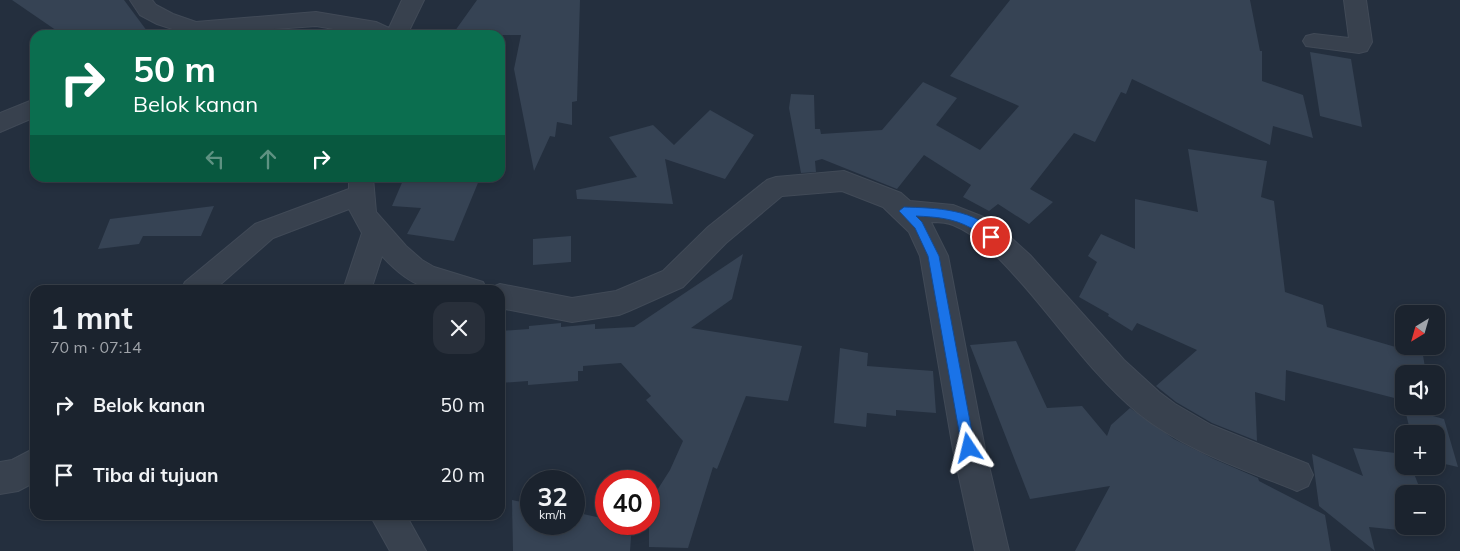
<!DOCTYPE html>
<html lang="id">
<meta charset="utf-8">
<style>
body{margin:0;font-family:Mulish,sans-serif;background:#282f3a;color:#f1f3f6;height:100vh;display:flex;flex-direction:column;font-size:19px;white-space:nowrap}
*{box-sizing:border-box;margin:0}
p{font-size:16px;color:#a0a4aa}
.icon{flex:none;width:28px;height:28px;fill:none;stroke:currentColor;stroke-width:2;stroke-linecap:round;stroke-linejoin:round}
.map{position:relative;flex:1;overflow:hidden}
.details{position:absolute;left:30px;top:285px;width:475px;height:235px;display:flex;flex-direction:column;background:#1b232e;border-radius:15px;box-shadow:0 2px 8px #0003,0 0 0 1px #39404a}
.details>*{flex:none}
.banner{position:absolute;left:30px;top:30px;width:475px;height:152px;border-radius:15px;box-shadow:0 2px 8px #0003,0 0 0 1px #39404a;background:#0b6e4f;color:#fff;overflow:hidden}
.needle{width:32px;rotate:217deg}
.buttons{position:absolute;left:1395px;top:305px;display:grid;gap:10px}
.buttons a{display:grid;place-items:center;width:50px;height:50px;border-radius:10px;background:#1b232e;box-shadow:0 2px 8px #0003,0 0 0 1px #39404a;font-size:25px}
.speed{position:absolute;left:520px;top:470px;display:flex;gap:10px;font-size:25px;font-weight:700;text-align:center}
.speed>*{display:grid;place-content:center;width:65px;height:65px;border-radius:50%;background:#1b232e;box-shadow:0 2px 8px #0003,0 0 0 1px #39404a;line-height:1}
.speed small{font-size:12px;font-weight:400}
.speed .limit{border:8px solid #d22;background:#fff;color:#111}
.pin{position:absolute;display:grid;place-items:center;width:42px;height:42px;color:#fff;margin:-21px;border:2px solid #fff;border-radius:50%;box-shadow:0 1px 5px #0007}
.me{position:absolute;width:55px;margin:-28px;rotate:350deg;stroke-linejoin:round;filter:drop-shadow(0 0 4px #0008)}
.turn{display:flex;align-items:center;gap:18px;height:105px;padding:0 20px;font-size:22px}
.turn .icon{width:65px;height:65px;stroke-width:2.5}
.turn b{display:block;font-size:35px;line-height:42px}
.lanes{display:flex;align-items:center;height:48px;padding:0 20px;background:#0003;justify-content:center;gap:25px;direction:ltr}
.lanes .off{opacity:.35}
.round{display:grid;place-items:center;flex:none;width:52px;height:52px;border-radius:15px;background:#282f3a}
.overview{display:flex;align-items:center;justify-content:space-between;height:85px;padding:0 20px}
h1{font-size:30px;font-weight:700;line-height:38px}
ul{padding:0;list-style:none}
li{display:flex;align-items:center;gap:15px;height:70px;padding:0 20px}
li div{flex:1}
li b{display:block;font-size:19px}
li em{font-style:normal}
.map>svg:first-child{display:block}
.building{fill:#364354}
.lines{fill:none;stroke-linecap:round;stroke-linejoin:round}
.minor-casing{stroke:#414a57;stroke-width:2}
.minor{fill:#38414e;fill-rule:evenodd}
.route{fill:#1a73e8;stroke:#114b97}
</style>
<div class="map">
<svg width="1460" height="551" viewBox="0 0 1460 551">
<rect width="100%" height="100%" fill="#242f3e"/>
<g class="building">
<polygon points="12,0 124,0 150,35 63,35"/>
<polygon points="477,0 580,0 577,101 572,102 572,125 557,122 555,137 550,136 534,171 514,69 521,35 452,35"/>
<polygon points="1010,0 1250,0 1260,51 1262,51 1262,81 1303,95 1313,138 1273,126 1270,145 1132,79 1126,94 1121,92 1095,142 1074,133 1030,189 1053,202 1029,224 998,204 989,211 963,197 971,185 924,155 897,189 822,159 815,161 816,172 801,173 789,108 791,94 814,95 815,129 820,129 821,134 882,130 923,82 957,98 936,125 980,150 1019,106 950,76"/>
<polygon points="1310,52 1351,59 1362,127 1320,116"/>
<polygon points="710,110 754,135 725,179 665,159 673,204 577,199 576,190 637,177 609,137 653,125 674,145"/>
<polygon points="1188,149 1267,161 1261,197 1274,201 1285,292 1323,305 1327,327 1423,355 1426,374 1404,374 1404,405 1402,400 1286,370 1285,401 1255,392 1257,441 1212,423 1176,402 1156,386 1197,350 1137,323 1132,331 1108,316 1109,314 1079,297 1097,262 1088,256 1101,234 1135,249 1135,199 1198,212"/>
<polygon points="404,178 480,178 454,241 407,234 421,208 392,206"/>
<polygon points="214,206 201,236 143,236 139,244 98,249 110,219"/>
<polygon points="571,236 571,262 533,265 533,239"/>
<polygon points="743,254 732,299 691,328 802,346 788,401 746,396 717,469 713,467 688,548 649,547 649,503 670,470 683,441 646,400 651,396 621,363 583,366 583,371 578,371 578,381 528,385 528,381 500,383 500,331 529,329 529,326 561,323 561,327 595,324 595,329 634,327"/>
<polygon points="1016,341 1047,408 1082,406 1107,436 1111,425 1130,408 1174,439 1214,459 1258,478 1259,481 1325,515 1331,551 1075,551 1110,486 1030,499 970,345"/>
<polygon points="840,348 868,353 867,366 933,371 936,413 896,410 896,416 867,413 866,427 834,423"/>
<polygon points="1404,406 1432,406 1433,416 1444,419 1458,467 1436,462 1436,434 1411,434"/>
<polygon points="1353,448 1404,454 1404,466 1411,466 1422,494 1404,494 1404,526 1434,526 1438,534 1369,527 1375,551 1319,506 1312,454 1363,476"/>
<polygon points="512,500 531,504 531,524 574,524 574,512 606,519 606,524 632,524 630,551 513,551"/>
</g>
<g class="lines">
<defs>
<g id="minor">
<polygon points="130,0 152,0 156,5 173,14 196,22 316,12 376,22 389,28 402,0 424,0 407,35 369,35 316,26 191,35 157,24 140,15"/>
<polygon points="1344,0 1366,0 1372,42 1367,51 1359,53 1306,46 1303,41 1306,36 1314,34 1349,38"/>
<polygon points="35,99 35,117 0,132 0,113"/>
<path d="M 844,171 L 901,193 L 910,201 L 953,205 L 986,218 L 1009,236 L 1030,255 L 1124,360 L 1159,392 L 1175,404 L 1211,425 L 1308,464 L 1313,475 L 1308,486 L 1297,491 C 1243,469 1184,450 1138,413 C 1091,374 1057,322 1017,278 C 999,258 978,235 953,225 C 946,222 938,222 931,222 L 948,256 L 985,449 L 1009,551 L 975,551 L 953,449 L 920,256 L 909,232 L 883,207 L 842,191 L 782,196 L 726,243 L 683,287 L 629,311 L 619,315 L 572,322 L 500,308 L 500,290 L 489,290 L 490,288 L 500,284 L 572,298 L 616,291 L 663,271 L 708,227 L 767,180 L 776,177 Z"/>
<path d="M 349,178 L 373,178 L 376,212 L 406,246 L 422,260 L 434,267 L 483,282 L 487,290 C 436,290 419,296 382,256 L 371,290 L 343,290 L 362,233 L 349,209 L 273,238 L 214,290 L 181,290 L 185,282 L 255,224 L 349,189 Z"/>
<polygon points="35,448 35,482 18,491 0,494 0,462 12,460"/>
<polygon points="370,515 406,515 426,551 390,551"/>
</g>
</defs>
<use href="#minor" class="minor-casing"/>
<use href="#minor" class="minor"/>
</g>
<path class="route" d="M 904,207 C 932,208 980,208 997,237 L 995,240 C 986,243 979,232 971,228 C 953,218 936,217 916,216 L 922,222 L 939,256 L 975,448 L 973,453 L 969,455 L 964,453 L 962,448 L 928,256 L 915,228 L 899,211 Z"/>
</svg>
<div class="buttons">
<a><svg class="needle" viewBox="-14 -14 28 28"><path d="M0-13l5 13h-10z" fill="#e53935"/><path d="M0 13l5-13h-10z" fill="#a0a4aa"/></svg></a>
<a><svg class="icon" aria-label="sound" viewBox="0 0 24 24"><path d="M4 9h4l5-4v14l-5-4H4zM17 9q2 3 0 6"/></svg></a>
<a>+</a>
<a>−</a>
</div>
<div class="speed"><div>32<small>km/h</small></div><div class="limit">40</div></div>
<div class="pin" style="left:991px;top:237px;background:#d93025"><svg class="icon" aria-label="arrive" viewBox="0 0 24 24"><path d="M6 21V4h12l-3 4 3 4H6"/></svg></div>
<svg class="me" style="left:969px;top:448px" viewBox="-20 -20 40 40"><path d="M0-17L14 15 0 8-14 15z" fill="#1a73e8" stroke="#fff" stroke-width="4"/></svg>
<div class="banner">
<div class="turn"><svg class="icon" aria-label="right" viewBox="0 0 24 24"><path d="M7 20v-9h11M14 6l5 5-5 5"/></svg><div><b>50 m</b>Belok kanan</div></div>
<div class="lanes"><svg class="icon off" aria-label="left" viewBox="0 0 24 24"><path d="M17 20v-9H6M10 6l-5 5 5 5"/></svg><svg class="icon off" aria-label="ahead" viewBox="0 0 24 24"><path d="M12 20V5M6 11l6-6 6 6"/></svg><svg class="icon" aria-label="right" viewBox="0 0 24 24"><path d="M7 20v-9h11M14 6l5 5-5 5"/></svg></div>
</div>
<section class="details">
<div class="overview"><div><h1>1 mnt</h1><p>70 m · 07:14</p></div><a class="round"><svg class="icon" aria-label="close" viewBox="0 0 24 24"><path d="M6 6l12 12M18 6L6 18"/></svg></a></div>
<ul>
<li><svg class="icon" aria-label="right" viewBox="0 0 24 24"><path d="M7 20v-9h11M14 6l5 5-5 5"/></svg><div><b>Belok kanan</b></div><em>50 m</em></li>
<li><svg class="icon" aria-label="arrive" viewBox="0 0 24 24"><path d="M6 21V4h12l-3 4 3 4H6"/></svg><div><b>Tiba di tujuan</b></div><em>20 m</em></li>
</ul>
</section>
</div>
